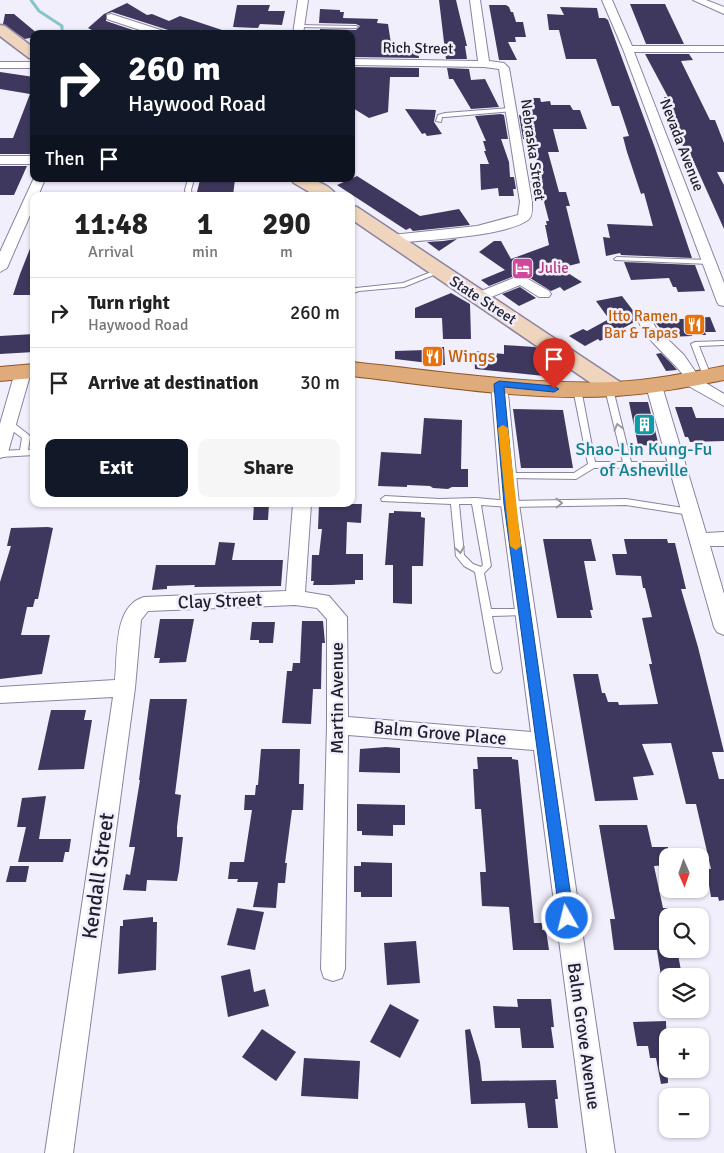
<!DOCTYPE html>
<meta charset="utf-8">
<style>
body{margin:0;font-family:Signika,sans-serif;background:#f6f6f6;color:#222;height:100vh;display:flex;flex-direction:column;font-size:19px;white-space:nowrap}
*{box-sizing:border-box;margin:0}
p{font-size:16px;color:#767676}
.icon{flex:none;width:28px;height:28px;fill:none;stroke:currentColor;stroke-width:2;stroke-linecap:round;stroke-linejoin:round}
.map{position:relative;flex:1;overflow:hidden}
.sheet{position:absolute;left:30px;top:192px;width:325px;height:315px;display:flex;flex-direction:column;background:#fff;border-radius:10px;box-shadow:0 1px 4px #0004}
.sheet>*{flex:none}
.hud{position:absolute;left:30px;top:30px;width:325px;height:152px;border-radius:10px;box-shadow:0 1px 4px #0004;background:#111827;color:#fff;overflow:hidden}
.needle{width:32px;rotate:178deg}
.tools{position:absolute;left:659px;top:848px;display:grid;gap:10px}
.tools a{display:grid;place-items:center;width:50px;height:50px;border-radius:10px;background:#fff;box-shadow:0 1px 4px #0004;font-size:25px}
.pin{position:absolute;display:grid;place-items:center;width:42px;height:42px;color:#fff;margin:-51px -21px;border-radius:50% 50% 50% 0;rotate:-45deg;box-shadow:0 0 5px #0007}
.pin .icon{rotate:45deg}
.me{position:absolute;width:55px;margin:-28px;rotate:352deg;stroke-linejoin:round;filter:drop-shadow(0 0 4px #0008)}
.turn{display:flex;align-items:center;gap:18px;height:105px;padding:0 15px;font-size:22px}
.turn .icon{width:65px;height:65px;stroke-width:2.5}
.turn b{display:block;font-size:35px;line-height:42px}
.then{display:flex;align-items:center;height:48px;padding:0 15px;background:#0003;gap:10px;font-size:19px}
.eta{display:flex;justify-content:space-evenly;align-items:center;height:85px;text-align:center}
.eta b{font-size:30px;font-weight:700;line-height:35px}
.action{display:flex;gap:10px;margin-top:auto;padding:10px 15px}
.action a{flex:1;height:58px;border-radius:10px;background:#111827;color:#fff;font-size:20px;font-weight:700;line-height:58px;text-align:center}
.action a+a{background:#f6f6f6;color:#222}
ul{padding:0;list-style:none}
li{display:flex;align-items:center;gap:15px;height:70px;padding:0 15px;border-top:1px solid #e0e0e0}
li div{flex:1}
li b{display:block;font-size:19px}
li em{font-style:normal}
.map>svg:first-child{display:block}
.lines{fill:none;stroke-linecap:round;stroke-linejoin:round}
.stream{stroke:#87c5c8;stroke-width:3}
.building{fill:#3f385e}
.lane-casing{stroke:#8a83a2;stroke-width:2}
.street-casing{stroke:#8a83a2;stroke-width:2}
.secondary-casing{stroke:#8a83a2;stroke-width:3}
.primary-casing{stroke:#8f5526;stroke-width:2}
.lane{fill:#fff;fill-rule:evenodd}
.street{fill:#fff;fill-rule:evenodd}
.secondary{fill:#efd5bd;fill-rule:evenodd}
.primary{fill:#dfab7b;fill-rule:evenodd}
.oneway{stroke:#9b9aa0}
.route{fill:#1a73e8;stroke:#114b97}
.slow{fill:#f59e0b}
.labels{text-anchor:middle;stroke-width:5;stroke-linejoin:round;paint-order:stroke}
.far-street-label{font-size:15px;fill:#211e2b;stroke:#f2effd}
.far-hotel-label{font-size:15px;fill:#b23c85;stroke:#f2effd;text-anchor:start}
.far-food-label{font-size:15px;fill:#c56008;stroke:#f2effd;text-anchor:end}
.food-label{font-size:18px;fill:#c56008;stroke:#f2effd;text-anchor:start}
.culture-label{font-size:18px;fill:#0d838f;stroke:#f2effd}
.street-label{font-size:18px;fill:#211e2b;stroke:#f2effd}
.near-street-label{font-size:21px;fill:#211e2b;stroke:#f2effd}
</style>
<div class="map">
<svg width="724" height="1153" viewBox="0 0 724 1153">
<rect width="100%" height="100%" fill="#f2effd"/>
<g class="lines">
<polyline class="stream" points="31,0 39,11 62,26 62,31 71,34"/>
</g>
<g class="building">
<polygon points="439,0 456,0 467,46 465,46 467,59 446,59"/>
<polygon points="127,3 147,15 152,14 169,21 180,16 225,31 225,34 170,34 168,30 112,12 106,14 106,21 145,34 99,34 88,28 104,14"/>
<polygon points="630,4 665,4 684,44 646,44"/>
<polygon points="237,5 270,5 268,11 285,11 282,25 260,24 258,28 233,27"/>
<polygon points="489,5 506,5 509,7 511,12 513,12 516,22 523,22 526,37 515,37 516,42 508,42 517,60 499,60"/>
<polygon points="560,7 597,8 599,18 605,18 608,20 655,148 692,258 621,255 620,253 606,256 603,237 610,238 607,224 653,226 644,193 641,194 627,152 623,137 629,136 619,106 612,106 596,59 566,59 559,30 549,30 547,14 564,15"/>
<polygon points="320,9 340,10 340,12 344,12 343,18 378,19 377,23 388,24 392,50 418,50 419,58 351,57 351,34 320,33 320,29 356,30 360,26 356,24 319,23"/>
<polygon points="5,14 14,14 38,34 34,34 34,37 25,39 3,24"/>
<polygon points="645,54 689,54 693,60 681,61 710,120 715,120 724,143 724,172 717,172 724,185 724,229 689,151 684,149 678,134 682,134 664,97 668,97"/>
<polygon points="351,67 419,68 419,77 390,77 388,112 369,118 351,107"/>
<polygon points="447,68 469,69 471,80 485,79 499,107 471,109 453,79 449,79"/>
<polygon points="0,72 34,77 34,142 31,149 34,149 32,154 0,154 0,138 13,138 30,94 0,89"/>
<polygon points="523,98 540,98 541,102 550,101 551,105 570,105 573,110 580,110 587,129 553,129 559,152 548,152 559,192 566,192 570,206 566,206 580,263 560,268 582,282 564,291 560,287 551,291 522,273 489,286 481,280 505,270 479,252 494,241 501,241 511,259 549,245 545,225 547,225 546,221 549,221 541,190 532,189 530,177 541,177 531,139 523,139 519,115 527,116"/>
<polygon points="405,109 436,110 434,122 442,134 427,136 425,133 422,134"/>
<polygon points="501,114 504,115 508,139 501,139 509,162 510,177 514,177 516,189 513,189 514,196 499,196 498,188 481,190 480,164 489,164 484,151 486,151 483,141 486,141 475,116"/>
<polygon points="0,166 27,166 14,195 0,195"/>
<polygon points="357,176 420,216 459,209 470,225 413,231 410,228 406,230 337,185"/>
<polygon points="210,179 235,179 233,196 196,196 200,180"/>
<polygon points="457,239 439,251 427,242 443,241"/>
<polygon points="33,241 34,295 13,295 20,274"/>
<polygon points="624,262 695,265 705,291 678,292 676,287 673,287 669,278 631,280"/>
<polygon points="520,287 536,298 519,306 502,294"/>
<polygon points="451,293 470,304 471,339 443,339 442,318 415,318 415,308"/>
<polygon points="622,296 638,317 636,321 600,341 598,339 585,346 569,336 583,329 587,331 609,319 596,301"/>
<polygon points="710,317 716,332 705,332 706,335 692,335 692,336 668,337 654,321"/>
<polygon points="34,334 34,352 0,354 0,336"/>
<polygon points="504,345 535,347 542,352 544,376 475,369 474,351 504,354"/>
<polygon points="424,347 444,347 445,365 395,359 395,351 425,350"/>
<polygon points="661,353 671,363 677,370 666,371 656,354"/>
<polygon points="629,402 648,402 659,446 638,445"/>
<polygon points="675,407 692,407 696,418 724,418 724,441 690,442 688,437 685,437"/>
<polygon points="513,409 563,410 573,468 521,468"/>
<polygon points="424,418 462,420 461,469 468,469 468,487 452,487 448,489 433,488 430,486 407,485 407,487 378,486 381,452 421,454"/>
<polygon points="254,504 269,504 268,520 253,520"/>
<polygon points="319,504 362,504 361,523 347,522 346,554 363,554 363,580 355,580 355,584 331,585 313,585 314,581 311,581 312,555 319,555 322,529 318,529"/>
<polygon points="394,511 421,512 421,517 425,518 423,566 412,566 412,604 393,603 393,565 385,565 389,513 394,513"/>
<polygon points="48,527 53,528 38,599 35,599 33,607 27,607 21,635 50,635 42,674 0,679 0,582 11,546 7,546 11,528"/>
<polygon points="543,539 591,539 596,561 584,561 593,610 590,610 592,618 557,618"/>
<polygon points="624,539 667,539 668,543 675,543 686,589 681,589 698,647 724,752 712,752 719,779 724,779 724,900 719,901 718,897 711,897 709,885 702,885 700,869 711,869 696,804 686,804 671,743 642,744 654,775 633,777 638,800 595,801 573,674 598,674 602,693 605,693 608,702 618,702 619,705 658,704 649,664 652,664 642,618 652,617 645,588 643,588 641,576 616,575 612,554 627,554"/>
<polygon points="219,542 235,543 232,560 283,560 281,586 194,587 195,585 167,586 167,589 152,590 156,565 215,565"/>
<polygon points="160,619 194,619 186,662 159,663 160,658 154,658"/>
<polygon points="302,621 323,621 325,643 322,643 321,689 313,689 311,724 282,723 287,671 292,671 293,663 300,663"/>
<polygon points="252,622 275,622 273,643 259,643 259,640 250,640"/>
<polygon points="150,699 187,699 175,794 181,795 177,827 177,837 183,837 179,871 177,881 147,880 146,891 123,890 126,874 130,875 135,847 129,847 140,780 139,780"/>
<polygon points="51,710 86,710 84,720 92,720 84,769 38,770"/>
<polygon points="386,747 400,748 400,773 359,772 360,749"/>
<polygon points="261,749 300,749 299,784 304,784 303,810 292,810 285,863 287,863 285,883 278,883 276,908 253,907 258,882 237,882 238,879 228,879 230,862 244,862 252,810 244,810 245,795 255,795 256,785 258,785"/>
<polygon points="477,757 512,757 512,759 518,760 534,923 542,923 542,930 546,930 549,950 513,950 509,907 482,906 480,872 486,872 481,809 475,809 473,769 478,769"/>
<polygon points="46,796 39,839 71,839 69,852 65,852 63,862 18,862 26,827 17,827 22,798"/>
<polygon points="357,804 405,805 405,825 393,825 393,836 362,835 362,831 357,831"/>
<polygon points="599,825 647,825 652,847 668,847 668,865 654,866 663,908 668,908 668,949 677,949 682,976 661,976 657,950 614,950 610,919 615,919"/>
<polygon points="361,862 392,863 392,897 361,897 361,892 354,892 354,866 361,866"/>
<polygon points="10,866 29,866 26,882 6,882"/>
<polygon points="237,908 264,912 255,950 227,945"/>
<polygon points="153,917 153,922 157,922 156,970 118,974 120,926 123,926 123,920"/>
<polygon points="416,941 420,983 387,985 384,943"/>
<polygon points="250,969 254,992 265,989 269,1006 228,1017 221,976"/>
<polygon points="517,999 551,999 554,1027 551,1027 554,1048 522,1048 520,1028 495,1028 493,1006 518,1007"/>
<polygon points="390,1004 419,1020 400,1058 370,1042"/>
<polygon points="666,1021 668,1083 661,1084 656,1058 650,1058 648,1046 637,1046 633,1022"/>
<polygon points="262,1029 296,1052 276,1081 242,1057"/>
<polygon points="470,1029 480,1062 482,1081 556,1080 558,1099 555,1099 558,1128 528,1128 525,1103 471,1104 465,1030"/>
<polygon points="304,1058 360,1061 358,1099 301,1096"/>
</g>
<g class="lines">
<defs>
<g id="lane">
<polygon points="297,25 356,26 358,27 356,28 299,27 297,27"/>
<polygon points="511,108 513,109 513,111 445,117 442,117 441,122 436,121 438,115 445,113"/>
<polygon points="188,179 194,179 191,190 192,196 186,196 185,190"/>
<polygon points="617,257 709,260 712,262 709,264 615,260 614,259"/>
<polygon points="439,269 441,270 441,272 404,287 359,291 351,294 351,289 356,288 403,283"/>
<polygon points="724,341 724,345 699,346 711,376 707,378 704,378 691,344 695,342"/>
<polygon points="574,387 580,387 581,389 595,462 623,462 605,389 609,387 613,389 631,462 676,462 680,465 679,467 594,468 576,479 505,478 504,476 505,474 508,473 574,473 588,464 573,389"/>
<polygon points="5,421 11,421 29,435 30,437 28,450 34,449 34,455 0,457 0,451 20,450 22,438 5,425 4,423"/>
<path d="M 385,496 L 439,499 L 476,498 L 510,501 L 626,499 L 690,509 L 694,512 L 690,515 L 626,505 L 510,507 L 481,505 L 491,566 L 484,573 L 491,609 L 525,609 L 528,610 L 530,612 L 528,614 L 525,615 L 492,616 L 502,669 L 500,672 L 497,673 L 494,672 L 492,669 L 475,572 L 464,566 L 456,556 L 451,504 L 382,501 L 381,499 ZM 459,504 L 472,504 L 483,565 L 481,567 L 473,564 L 464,555 Z"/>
</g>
<g id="street">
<polygon points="298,0 308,0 303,34 293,34"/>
<path d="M 470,0 L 480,0 L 489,61 L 504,63 L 509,68 L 532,202 C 532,207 533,217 528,220 C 504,237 423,240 392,243 L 387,242 L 385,239 L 392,235 L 477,226 L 518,215 L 520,202 L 499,69 L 484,67 L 351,65 L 351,59 L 478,61 Z"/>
<polygon points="602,0 612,0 632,46 724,46 724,52 634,52 724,283 724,306 719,305 717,302 623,49"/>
<polygon points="693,0 706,0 724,7 724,14"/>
<polygon points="111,14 167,32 168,34 152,34 107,19 107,15"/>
<rect x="0" y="62" width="34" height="6"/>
<rect x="0" y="156" width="34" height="8"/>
<polygon points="34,178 45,179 38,196 34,196 34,206 7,268 0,272 0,252"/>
<polygon points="521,275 549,291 551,294 549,297 539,297 520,285 484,300 474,300 472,297 474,294"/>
<path d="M 645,316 L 650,317 L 656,328 L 684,355 L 701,380 L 724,394 L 724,406 L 683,383 L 681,380 L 684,376 C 670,357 646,341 638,320 L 640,317 Z"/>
<polygon points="23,367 28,369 31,372 8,452 6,456 0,458 0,424 15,372 18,369"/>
<path d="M 499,379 L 505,381 L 507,384 L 519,504 L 615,1153 L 587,1153 L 534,750 L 348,735 L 345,969 L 342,978 L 333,981 L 324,978 L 321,969 L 327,725 L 327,619 L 317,608 L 295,605 L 148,611 L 141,620 L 135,688 L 73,1153 L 45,1153 L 113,697 L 0,703 L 0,687 L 115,680 C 118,654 113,606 144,597 L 286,591 L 293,504 L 311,504 L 305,592 L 329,596 L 347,617 L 348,717 L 531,732 L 501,504 L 491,384 L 493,381 Z"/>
<polygon points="654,381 660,383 662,386 706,533 724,532 724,546 710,546 724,594 724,635 717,632 714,627 646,386 648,383"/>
</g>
<g id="secondary">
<polygon points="0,25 5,26 34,48 34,59 29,58 0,36"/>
<path d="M 291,179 C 307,178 327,181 337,196 L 316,196 L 294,183 Z"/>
<polygon points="351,206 357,207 623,384 626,389 623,394 615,396 607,394 351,219"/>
</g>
<g id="primary">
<path d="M 351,362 C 439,371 526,385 614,382 C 651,380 688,373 724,366 L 724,380 C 688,387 652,394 615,396 C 527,401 439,386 351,376 Z"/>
<polygon points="34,364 34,378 0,381 0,367"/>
</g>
</defs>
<use href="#lane" class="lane-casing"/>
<use href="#street" class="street-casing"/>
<use href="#secondary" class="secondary-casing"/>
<use href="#primary" class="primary-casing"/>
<use href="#lane" class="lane"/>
<use href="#street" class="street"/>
<use href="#secondary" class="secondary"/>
<use href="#primary" class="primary"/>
</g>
<defs><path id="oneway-chevron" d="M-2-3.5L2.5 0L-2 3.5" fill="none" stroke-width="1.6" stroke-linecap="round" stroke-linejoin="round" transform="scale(1.25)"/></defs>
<g class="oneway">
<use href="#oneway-chevron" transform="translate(618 427) rotate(-105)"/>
<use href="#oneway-chevron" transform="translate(559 503) rotate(-1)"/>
<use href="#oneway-chevron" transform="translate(460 550) rotate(81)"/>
</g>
<polygon class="route" points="499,381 554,386 559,389 554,392 504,387 515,504 574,918 572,923 567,925 562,923 560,918 504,504 494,384"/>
<polygon class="slow" points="503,425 508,428 521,546 516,550 510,546 498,428"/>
<defs>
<symbol id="hotel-square" viewBox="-11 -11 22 22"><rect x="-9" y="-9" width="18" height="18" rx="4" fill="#d1479c" stroke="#f2effd"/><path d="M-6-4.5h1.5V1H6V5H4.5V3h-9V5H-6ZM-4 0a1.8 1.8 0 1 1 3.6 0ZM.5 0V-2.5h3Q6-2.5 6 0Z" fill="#fff"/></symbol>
<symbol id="restaurant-square" viewBox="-11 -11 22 22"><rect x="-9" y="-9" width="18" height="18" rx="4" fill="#e8710a" stroke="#f2effd"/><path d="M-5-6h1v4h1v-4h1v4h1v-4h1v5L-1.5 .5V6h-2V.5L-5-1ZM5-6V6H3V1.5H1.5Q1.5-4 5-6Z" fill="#fff"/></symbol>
<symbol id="building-square" viewBox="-11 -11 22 22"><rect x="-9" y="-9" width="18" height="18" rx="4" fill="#0f9aa8" stroke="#f2effd"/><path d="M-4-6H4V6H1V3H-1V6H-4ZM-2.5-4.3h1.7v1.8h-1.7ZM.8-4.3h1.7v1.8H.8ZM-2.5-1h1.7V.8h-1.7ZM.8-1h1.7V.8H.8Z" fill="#fff"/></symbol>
</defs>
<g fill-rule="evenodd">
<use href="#hotel-square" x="510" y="256" width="25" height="25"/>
<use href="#restaurant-square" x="682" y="312" width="25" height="25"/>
<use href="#restaurant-square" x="420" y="344" width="25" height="25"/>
<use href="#building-square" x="632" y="412" width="25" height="25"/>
</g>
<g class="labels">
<g class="far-street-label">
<text transform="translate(418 48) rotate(1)" y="5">Rich Street</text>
<text transform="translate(682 145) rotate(69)" y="5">Nevada Avenue</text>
<text transform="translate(533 150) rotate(82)" y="5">Nebraska Street</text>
<text transform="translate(483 300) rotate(33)" y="5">State Street</text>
</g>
<g class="far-hotel-label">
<text x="538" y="273">Julie</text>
</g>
<g class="far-food-label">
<text x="678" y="321">Itto Ramen<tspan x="678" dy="17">Bar &amp; Tapas</tspan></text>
</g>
<g class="food-label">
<text x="448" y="362">Wings</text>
</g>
<g class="culture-label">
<text x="644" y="455">Shao-Lin Kung-Fu<tspan x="644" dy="21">of Asheville</tspan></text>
</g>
<g class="street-label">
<text transform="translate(220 601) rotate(-2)" y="6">Clay Street</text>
<text transform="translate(337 698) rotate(-90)" y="6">Martin Avenue</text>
<text transform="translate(440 733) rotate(5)" y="6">Balm Grove Place</text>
<text transform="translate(584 1036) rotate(82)" y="6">Balm Grove Avenue</text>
</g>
<g class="near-street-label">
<text transform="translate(98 876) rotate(-82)" y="7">Kendall Street</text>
</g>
</g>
</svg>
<div class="tools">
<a><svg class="needle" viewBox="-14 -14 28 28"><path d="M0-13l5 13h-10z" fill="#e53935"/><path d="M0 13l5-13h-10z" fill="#767676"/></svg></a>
<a><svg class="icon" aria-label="search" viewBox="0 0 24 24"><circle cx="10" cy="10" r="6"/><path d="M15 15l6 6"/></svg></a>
<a><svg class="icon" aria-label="layers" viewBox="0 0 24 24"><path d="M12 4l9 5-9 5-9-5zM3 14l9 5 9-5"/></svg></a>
<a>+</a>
<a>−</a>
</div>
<div class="pin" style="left:554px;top:389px;background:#d93025"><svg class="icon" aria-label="arrive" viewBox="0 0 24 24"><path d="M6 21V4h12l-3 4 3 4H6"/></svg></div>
<svg class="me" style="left:567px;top:918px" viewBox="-20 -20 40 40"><circle r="17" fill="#1a73e8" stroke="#fff" stroke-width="3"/><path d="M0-11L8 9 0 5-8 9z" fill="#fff"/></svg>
<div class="hud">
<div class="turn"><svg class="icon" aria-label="right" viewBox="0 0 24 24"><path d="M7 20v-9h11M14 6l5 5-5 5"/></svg><div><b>260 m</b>Haywood Road</div></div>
<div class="then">Then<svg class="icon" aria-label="arrive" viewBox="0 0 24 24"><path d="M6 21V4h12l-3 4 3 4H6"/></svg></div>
</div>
<section class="sheet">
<div class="eta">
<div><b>11:48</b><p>Arrival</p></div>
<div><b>1</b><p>min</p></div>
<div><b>290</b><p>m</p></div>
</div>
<ul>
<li><svg class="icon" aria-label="right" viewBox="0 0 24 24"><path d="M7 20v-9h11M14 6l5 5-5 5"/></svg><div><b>Turn right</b><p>Haywood Road</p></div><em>260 m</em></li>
<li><svg class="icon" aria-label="arrive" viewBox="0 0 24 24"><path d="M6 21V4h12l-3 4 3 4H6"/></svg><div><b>Arrive at destination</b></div><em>30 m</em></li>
</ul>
<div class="action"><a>Exit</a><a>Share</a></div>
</section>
</div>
